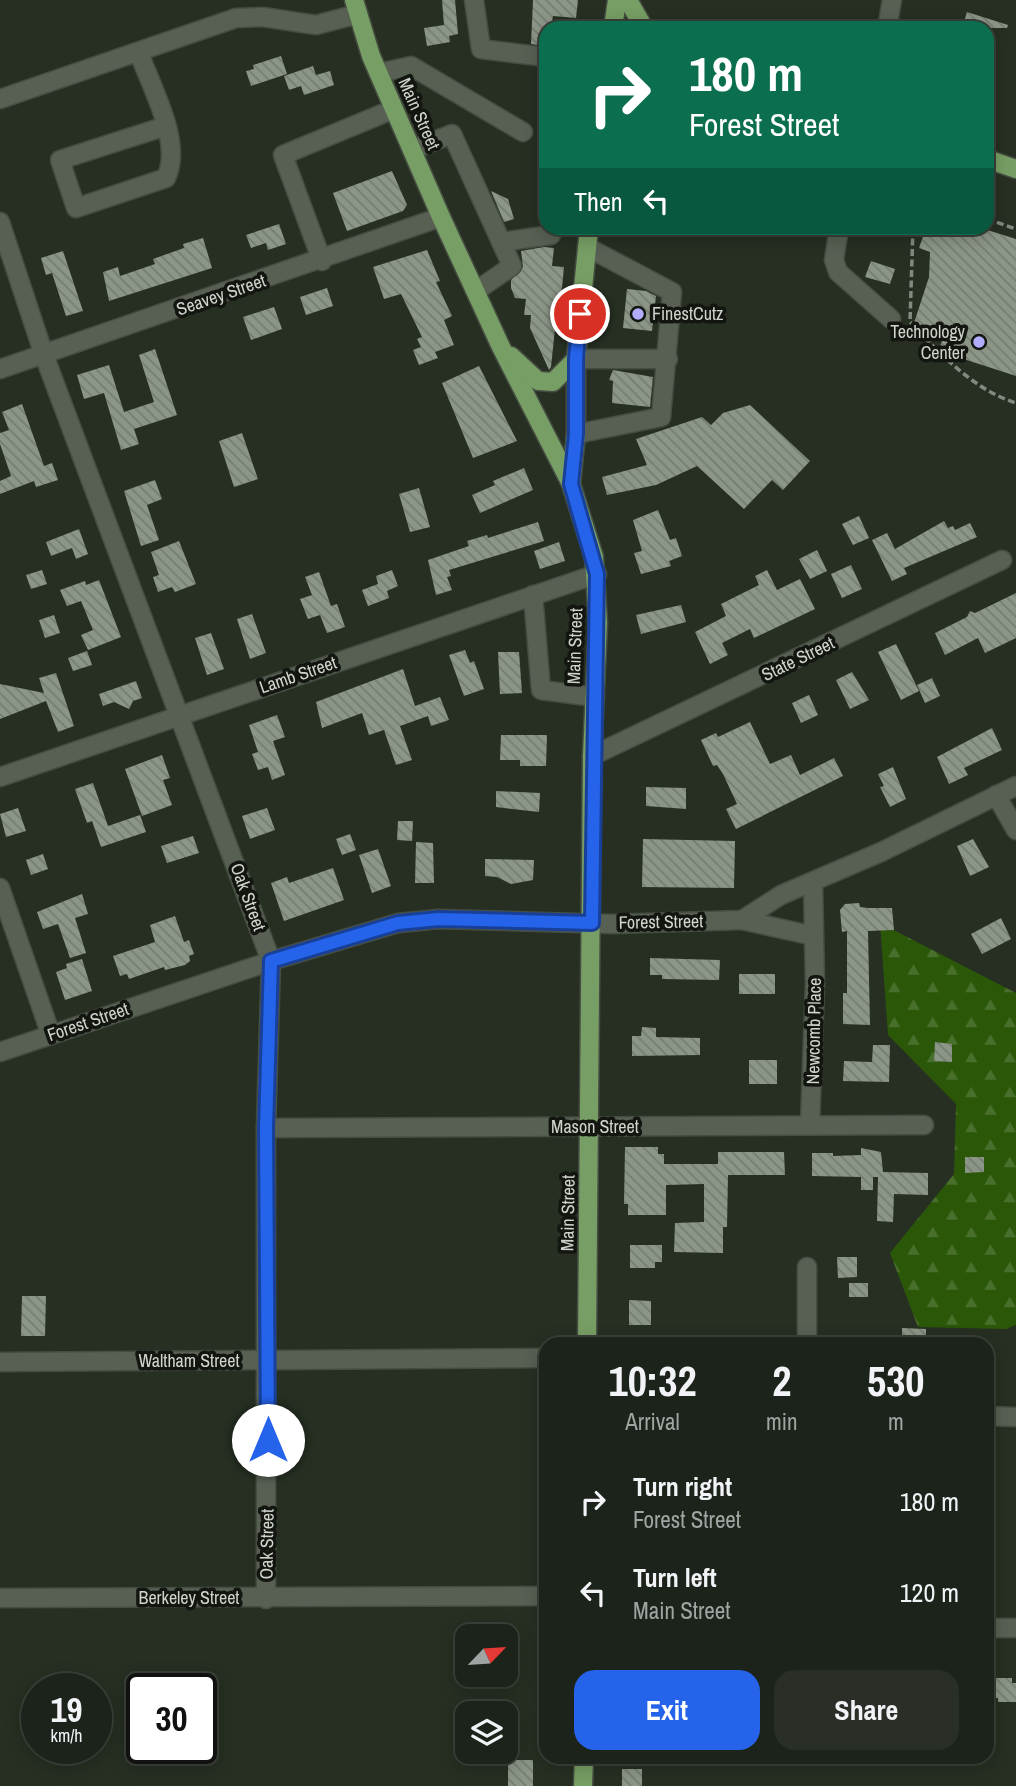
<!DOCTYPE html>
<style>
body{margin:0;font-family:"Archivo Narrow",sans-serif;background:#292f27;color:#f1f3f6;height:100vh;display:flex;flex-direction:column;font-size:26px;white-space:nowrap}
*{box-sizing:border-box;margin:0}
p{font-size:23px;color:#a0a4a2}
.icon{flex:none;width:38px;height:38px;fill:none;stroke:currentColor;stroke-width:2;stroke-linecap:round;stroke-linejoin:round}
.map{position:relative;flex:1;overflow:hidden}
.sheet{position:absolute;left:539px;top:1337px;width:455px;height:427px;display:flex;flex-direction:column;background:#1c231a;border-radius:21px;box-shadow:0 4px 18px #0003,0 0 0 2px #3a4039}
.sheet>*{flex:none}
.guide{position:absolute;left:539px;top:21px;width:455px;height:214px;border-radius:21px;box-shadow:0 4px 18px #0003,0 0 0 2px #3a4039;background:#0b6e4f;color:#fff;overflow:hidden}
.needle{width:46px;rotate:65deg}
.controls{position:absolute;left:455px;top:1624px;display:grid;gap:14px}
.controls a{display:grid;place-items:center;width:63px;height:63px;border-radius:14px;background:#1c231a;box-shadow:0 4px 18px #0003,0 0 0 2px #3a4039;font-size:35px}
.speed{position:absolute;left:21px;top:1673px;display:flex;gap:14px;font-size:35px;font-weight:700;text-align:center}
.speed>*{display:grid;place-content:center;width:91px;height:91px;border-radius:50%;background:#1c231a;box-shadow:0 4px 18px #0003,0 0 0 2px #3a4039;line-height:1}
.speed small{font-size:18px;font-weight:400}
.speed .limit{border:4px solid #111;border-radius:10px;background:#fff;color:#111}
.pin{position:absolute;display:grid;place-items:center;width:60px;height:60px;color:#fff;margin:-30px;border:4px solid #fff;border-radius:50%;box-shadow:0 2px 7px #0007}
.me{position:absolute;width:77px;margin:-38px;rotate:0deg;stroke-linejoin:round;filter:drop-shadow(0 0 5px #0008)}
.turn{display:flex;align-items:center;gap:24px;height:147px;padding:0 35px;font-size:32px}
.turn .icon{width:91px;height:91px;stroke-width:2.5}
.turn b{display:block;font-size:49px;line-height:60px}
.then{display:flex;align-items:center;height:66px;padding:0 35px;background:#0003;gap:14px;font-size:26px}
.eta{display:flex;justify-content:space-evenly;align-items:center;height:119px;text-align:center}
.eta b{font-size:42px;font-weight:800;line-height:49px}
.cta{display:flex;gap:14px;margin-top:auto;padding:14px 35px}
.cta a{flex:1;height:80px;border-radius:21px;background:#2563eb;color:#fff;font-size:28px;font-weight:800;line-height:80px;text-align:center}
.cta a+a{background:#292f27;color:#f1f3f6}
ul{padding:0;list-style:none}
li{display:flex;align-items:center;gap:21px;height:91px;padding:0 35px}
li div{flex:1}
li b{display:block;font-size:26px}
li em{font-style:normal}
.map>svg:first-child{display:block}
.forest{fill:url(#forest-firs)}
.building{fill:url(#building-back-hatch)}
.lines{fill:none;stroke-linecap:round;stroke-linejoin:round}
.minor-casing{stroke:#454c41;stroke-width:21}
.major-casing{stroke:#454c41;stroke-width:21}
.path{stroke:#82897f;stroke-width:3.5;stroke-dasharray:7 3.5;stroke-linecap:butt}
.minor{stroke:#576053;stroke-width:18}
.major{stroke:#779e64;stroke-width:18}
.route-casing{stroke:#184099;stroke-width:18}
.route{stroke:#2563eb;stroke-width:12}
.poi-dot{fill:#b1adfa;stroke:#121510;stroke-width:2.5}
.labels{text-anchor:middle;stroke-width:7;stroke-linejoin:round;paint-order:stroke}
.street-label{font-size:18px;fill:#cfd5cd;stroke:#121510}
.poi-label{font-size:18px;fill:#cfd5cd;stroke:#121510;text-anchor:start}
</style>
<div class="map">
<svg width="1016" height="1786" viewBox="0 0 1016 1786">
<defs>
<pattern id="forest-firs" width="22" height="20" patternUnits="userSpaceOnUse" patternTransform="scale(1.75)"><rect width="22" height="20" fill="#2a5808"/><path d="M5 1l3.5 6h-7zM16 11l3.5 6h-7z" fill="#486f2b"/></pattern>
<pattern id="building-back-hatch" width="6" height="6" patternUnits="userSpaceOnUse" patternTransform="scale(1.75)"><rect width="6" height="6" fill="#8c9687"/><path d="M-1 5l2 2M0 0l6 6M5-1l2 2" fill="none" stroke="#757c71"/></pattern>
</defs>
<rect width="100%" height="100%" fill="#262f22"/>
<polygon class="forest" points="880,923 1016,993 1016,1325 1006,1329 918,1327 890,1253 954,1174 956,1104 888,1035"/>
<g class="building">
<polygon points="442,0 455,0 458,34 449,36 450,42 427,46 424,28 444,25"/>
<polygon points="533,0 578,0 576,18 553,16 551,28 546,28 546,46 531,44"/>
<polygon points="967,12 1008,25 1007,28 962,28"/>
<polygon points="281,56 287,74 251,86 246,71 254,69 253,65"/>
<polygon points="313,66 316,75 330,71 334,85 304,95 301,86 289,90 284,76"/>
<polygon points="392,171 407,205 403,211 347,231 333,193"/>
<polygon points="491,191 508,199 514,219 504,222"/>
<polygon points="279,224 286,244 268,250 266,243 251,248 246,235"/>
<polygon points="926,228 981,228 1016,239 1016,376 939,351 944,333 914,323 929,277 930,252 919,248"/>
<polygon points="203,238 212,268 109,301 103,272 118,267 120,276 155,264 153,259 184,248 183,244"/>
<polygon points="544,247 554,248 552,266 564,267 559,319 556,319 551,367 549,370 530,328 531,315 524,315 526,299 515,298 511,288 511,280 523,267 521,251"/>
<polygon points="427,250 440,281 436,282 452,316 444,320 454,345 435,352 438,358 419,365 413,350 421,347 417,339 422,337 401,294 384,299 373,267"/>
<polygon points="63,251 83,311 66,316 52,273 46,275 41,258"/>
<polygon points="871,261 895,269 890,284 865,277"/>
<polygon points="327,288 333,306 306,315 300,297"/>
<polygon points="627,289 646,291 656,296 652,331 623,328"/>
<polygon points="274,307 282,329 251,340 243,317"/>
<polygon points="155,349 177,415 134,429 139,444 121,450 104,393 84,399 77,375 109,365 124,412 154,402 139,355"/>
<polygon points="479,366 517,441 473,458 442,383"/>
<polygon points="613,370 653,377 650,407 612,403 613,381 609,380"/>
<polygon points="22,404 44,466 52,463 58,480 36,487 34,481 0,494 0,481 11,476 0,444 0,433 9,430 2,412"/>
<polygon points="750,405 810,461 783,490 772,480 744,509 697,466 656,485 607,495 602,477 647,465 636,439 702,417 711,425 723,413"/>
<polygon points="242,433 258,479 234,487 219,441"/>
<polygon points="524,468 533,490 480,513 472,495 495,485 493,481"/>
<polygon points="155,480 162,499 147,505 159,540 141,546 124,491"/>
<polygon points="419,488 430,527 410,532 399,494"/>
<polygon points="658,510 670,540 676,538 682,556 669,561 671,566 641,574 634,553 642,551 633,520"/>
<polygon points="859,516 869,538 853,545 842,524"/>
<polygon points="944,521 948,528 953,526 955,530 970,523 977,537 904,568 907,574 892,581 872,540 887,533 895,549"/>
<polygon points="538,522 544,541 449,570 451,576 447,577 452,590 436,595 428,560 469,546 467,541 487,535 488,538"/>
<polygon points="79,529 88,554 76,559 72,548 51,556 46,542"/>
<polygon points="179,541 196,584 175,592 172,587 158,592 153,577 159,575 151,552"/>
<polygon points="559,542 565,561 540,569 534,551"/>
<polygon points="817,550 827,571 810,579 799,559"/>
<polygon points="851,565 862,589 842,598 831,574"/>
<polygon points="42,570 47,584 31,589 26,575"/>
<polygon points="392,570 398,586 387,591 389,598 368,606 362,590 378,584 376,576"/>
<polygon points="767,570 777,590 800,579 815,609 754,638 750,629 722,643 728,655 710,664 695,632 726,616 721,604 759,585 755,576"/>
<polygon points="319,572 331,606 337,604 345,627 327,633 320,615 308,619 300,599 312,595 305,577"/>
<polygon points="99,580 121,637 88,650 81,635 93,630 81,601 67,606 60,590 85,581 86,585"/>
<polygon points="1016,593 1016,638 985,653 978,638 945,655 935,633 967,617 970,611 975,613"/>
<polygon points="681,605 686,622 641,634 636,615"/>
<polygon points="252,614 266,653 250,659 237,619"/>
<polygon points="54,615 60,633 45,638 39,620"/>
<polygon points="211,633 224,669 207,675 195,638"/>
<polygon points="896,644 919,691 901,700 878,652"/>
<polygon points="465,650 470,663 474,661 484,689 464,696 449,655"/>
<polygon points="87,651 92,665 73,671 68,658"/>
<polygon points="498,652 519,652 522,693 500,694"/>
<polygon points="403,669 415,706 440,697 449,720 431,726 428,716 400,726 412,760 396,765 384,730 369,735 362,713 322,728 316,702"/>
<polygon points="852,672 869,700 850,709 836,680"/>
<polygon points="56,673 74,726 58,732 46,701 0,719 0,684 44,693 39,678"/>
<polygon points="932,678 940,696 925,703 917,685"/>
<polygon points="136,681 142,698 133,701 129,709 114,702 103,706 99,694"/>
<polygon points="809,695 818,715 801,723 792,703"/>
<polygon points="277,715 285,737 273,741 285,775 272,780 268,767 258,770 252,754 258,752 249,725"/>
<polygon points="750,722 770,764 791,755 800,775 834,758 843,776 736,829 726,809 737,804 723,774 717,765 713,766 701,740 716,733 718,737"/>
<polygon points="992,728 1002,750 964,768 968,775 949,784 937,757"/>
<polygon points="501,735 547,735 546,766 520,766 520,760 500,760"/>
<polygon points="162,755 170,778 163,780 172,805 142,816 125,769"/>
<polygon points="893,767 906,799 890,807 880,787 884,786 878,774"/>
<polygon points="93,783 108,826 140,815 146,832 101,847 92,821 87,823 75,789"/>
<polygon points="646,787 686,788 686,809 646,806"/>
<polygon points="496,791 540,793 539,812 496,807"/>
<polygon points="18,808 26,831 6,837 0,814"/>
<polygon points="267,808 275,830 250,839 242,816"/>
<polygon points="398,821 413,821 412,841 397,840"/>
<polygon points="350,834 356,850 342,855 336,839"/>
<polygon points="193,836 199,853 167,863 161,846"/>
<polygon points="643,839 735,841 734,888 642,887"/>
<polygon points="973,839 989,867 970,876 957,846"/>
<polygon points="416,842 433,843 434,883 415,883"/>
<polygon points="378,849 391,886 372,893 359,855"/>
<polygon points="43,854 48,869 31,875 26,860"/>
<polygon points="485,859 534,860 533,880 511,884 497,877 485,876"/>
<polygon points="333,868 344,900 284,921 271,883 287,877 289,883"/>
<polygon points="82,894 88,914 75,918 86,953 70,958 58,924 43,929 37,912"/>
<polygon points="859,903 860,907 868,908 892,908 894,930 868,931 870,1025 843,1024 843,993 847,993 847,931 842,932 840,910 845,904"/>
<polygon points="175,916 184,942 189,940 194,954 189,956 190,961 185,965 165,970 164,967 129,979 127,974 120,976 113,956 155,942 150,925"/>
<polygon points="1001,918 1011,939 982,954 971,934"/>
<polygon points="650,958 720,960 719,980 662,979 662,975 650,975"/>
<polygon points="82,959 92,991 65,1000 56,972 67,968 66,964"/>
<rect x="739" y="974" width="36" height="20"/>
<polygon points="642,1027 656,1028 656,1037 700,1038 700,1055 632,1056 632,1036 641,1036"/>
<polygon points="935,1042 952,1044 952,1062 934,1061"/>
<polygon points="873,1045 890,1045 889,1082 843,1081 844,1061 872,1062"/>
<rect x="749" y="1060" width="28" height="24"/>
<polygon points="625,1147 658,1147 658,1154 664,1154 664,1164 718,1164 718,1152 784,1152 785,1175 728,1175 727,1227 723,1227 723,1253 674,1252 675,1223 704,1222 704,1184 666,1185 666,1215 628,1215 628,1204 624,1204"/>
<polygon points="861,1148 881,1152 883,1172 928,1173 928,1195 894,1194 893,1222 877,1221 878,1177 873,1177 873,1190 861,1190 861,1177 812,1176 812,1153 833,1153 833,1156 861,1155"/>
<polygon points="965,1157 984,1157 984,1172 965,1173"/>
<polygon points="630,1245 662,1245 662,1262 655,1262 655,1268 630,1268"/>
<polygon points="837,1257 857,1257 857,1277 838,1278"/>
<rect x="849" y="1283" width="19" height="14"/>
<polygon points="22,1296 46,1296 45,1336 21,1336"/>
<polygon points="629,1300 651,1301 651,1325 629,1325"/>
<polygon points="902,1328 926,1329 926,1344 902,1344"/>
<polygon points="987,1678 1012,1678 1012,1683 1016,1683 1016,1702 998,1702 998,1698 987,1697"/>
<rect x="508" y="1760" width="25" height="26"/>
<rect x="622" y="1769" width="20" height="17"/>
</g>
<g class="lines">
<defs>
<g id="minor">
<polyline points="474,0 481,49 546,57"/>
<polyline points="887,28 892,0"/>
<path d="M 139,53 C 152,89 183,143 166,178 L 76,208 L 60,160 L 166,126"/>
<polyline points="379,73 411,66 523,132"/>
<polyline points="0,99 236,18 263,17 316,25 358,14"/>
<polyline points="412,150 452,134 512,266 476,291"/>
<polyline points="0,222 44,355 271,961 266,1128 266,1599"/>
<polyline points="839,228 834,260 838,272 891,319"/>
<polyline points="501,242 551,235"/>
<polyline points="322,261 283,155 394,109"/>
<polyline points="576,359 668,359"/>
<polyline points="0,369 441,217"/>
<polyline points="576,434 661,417 672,292 587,247"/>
<polyline points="533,595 541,690 595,697"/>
<polyline points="592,756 1002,560"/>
<polyline points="0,777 597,574"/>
<polyline points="996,795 1016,830"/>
<polyline points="0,888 51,1035"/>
<polyline points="742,920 814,936"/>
<polyline points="0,1052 271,961 398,923 439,919 613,924 742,920 781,895 881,852 1016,786"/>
<polyline points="810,1125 815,984 813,883"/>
<polyline points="266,1128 924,1125"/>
<polyline points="807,1344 807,1267"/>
<polyline points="0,1362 546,1358"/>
<polyline points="987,1416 1016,1417"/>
<polyline points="0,1598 546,1596"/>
<polyline points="987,1628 1016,1628"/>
</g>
<g id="major">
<polyline points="354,0 371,56 441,217 501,347 571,484 594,557 598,623 592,756 587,1344"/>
<polyline points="628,0 644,28"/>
<polyline points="613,28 617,0"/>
<polyline points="987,159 1016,169"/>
<polyline points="511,356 538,381 553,382 576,359"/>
<polyline points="571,484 576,434 576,359 589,228"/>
<polyline points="583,1786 584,1757"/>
</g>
</defs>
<use href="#minor" class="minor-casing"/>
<use href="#major" class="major-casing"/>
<g class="path">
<polyline points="987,219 1016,229"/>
<path d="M 913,228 L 910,322 C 939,353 974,390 1016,403"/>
</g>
<use href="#minor" class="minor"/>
<use href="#major" class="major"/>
</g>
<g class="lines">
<defs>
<polyline id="route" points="268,1440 266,1128 271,961 398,923 439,919 592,923 597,574 571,484 576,434 576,359 580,314"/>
</defs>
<use href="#route" class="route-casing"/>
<use href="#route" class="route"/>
</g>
<g class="poi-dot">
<circle cx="638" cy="314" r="7"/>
<circle cx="979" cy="342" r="7"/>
</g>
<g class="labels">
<g class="street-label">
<text transform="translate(419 114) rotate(66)" y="6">Main Street</text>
<text transform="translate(221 295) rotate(-19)" y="6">Seavey Street</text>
<text transform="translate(575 646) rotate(-88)" y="6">Main Street</text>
<text transform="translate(798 659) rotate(-26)" y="6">State Street</text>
<text transform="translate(298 675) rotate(-19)" y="6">Lamb Street</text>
<text transform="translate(248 897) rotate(70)" y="6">Oak Street</text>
<text transform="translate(661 922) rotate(-1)" y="6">Forest Street</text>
<text transform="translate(88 1022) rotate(-19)" y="6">Forest Street</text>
<text transform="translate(814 1031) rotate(-89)" y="6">Newcomb Place</text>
<text x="595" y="1133">Mason Street</text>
<text transform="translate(568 1213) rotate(-89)" y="6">Main Street</text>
<text x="189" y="1367">Waltham Street</text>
<text transform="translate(267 1544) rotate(-89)" y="6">Oak Street</text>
<text x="189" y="1604">Berkeley Street</text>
</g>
<g class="poi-label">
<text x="652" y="320">FinestCutz</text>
<text x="965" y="338" text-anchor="end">Technology<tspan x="965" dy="21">Center</tspan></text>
</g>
</g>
</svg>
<div class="controls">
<a><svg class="needle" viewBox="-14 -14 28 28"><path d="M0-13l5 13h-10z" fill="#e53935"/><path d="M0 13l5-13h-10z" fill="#a0a4a2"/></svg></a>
<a><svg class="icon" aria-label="layers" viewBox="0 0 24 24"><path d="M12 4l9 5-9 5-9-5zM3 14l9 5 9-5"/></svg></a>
</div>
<div class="speed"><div>19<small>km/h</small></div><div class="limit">30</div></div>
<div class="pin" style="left:580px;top:314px;background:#d93025"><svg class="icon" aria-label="arrive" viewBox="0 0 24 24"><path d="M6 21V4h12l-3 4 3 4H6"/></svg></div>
<svg class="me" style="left:268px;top:1440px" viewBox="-20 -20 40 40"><circle r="19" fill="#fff"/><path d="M0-13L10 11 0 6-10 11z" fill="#2563eb"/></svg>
<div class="guide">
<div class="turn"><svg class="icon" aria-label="right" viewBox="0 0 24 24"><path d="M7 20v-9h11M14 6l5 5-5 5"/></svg><div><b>180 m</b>Forest Street</div></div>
<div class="then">Then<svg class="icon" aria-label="left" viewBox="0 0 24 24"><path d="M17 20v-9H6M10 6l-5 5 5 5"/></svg></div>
</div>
<section class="sheet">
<div class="eta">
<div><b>10:32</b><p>Arrival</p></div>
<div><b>2</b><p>min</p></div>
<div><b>530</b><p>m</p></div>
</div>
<ul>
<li><svg class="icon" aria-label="right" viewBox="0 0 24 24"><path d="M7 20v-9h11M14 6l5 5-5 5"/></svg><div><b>Turn right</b><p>Forest Street</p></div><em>180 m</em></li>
<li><svg class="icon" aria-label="left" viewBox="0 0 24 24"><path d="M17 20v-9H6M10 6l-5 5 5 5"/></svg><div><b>Turn left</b><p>Main Street</p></div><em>120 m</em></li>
</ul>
<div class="cta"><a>Exit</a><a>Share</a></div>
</section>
</div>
